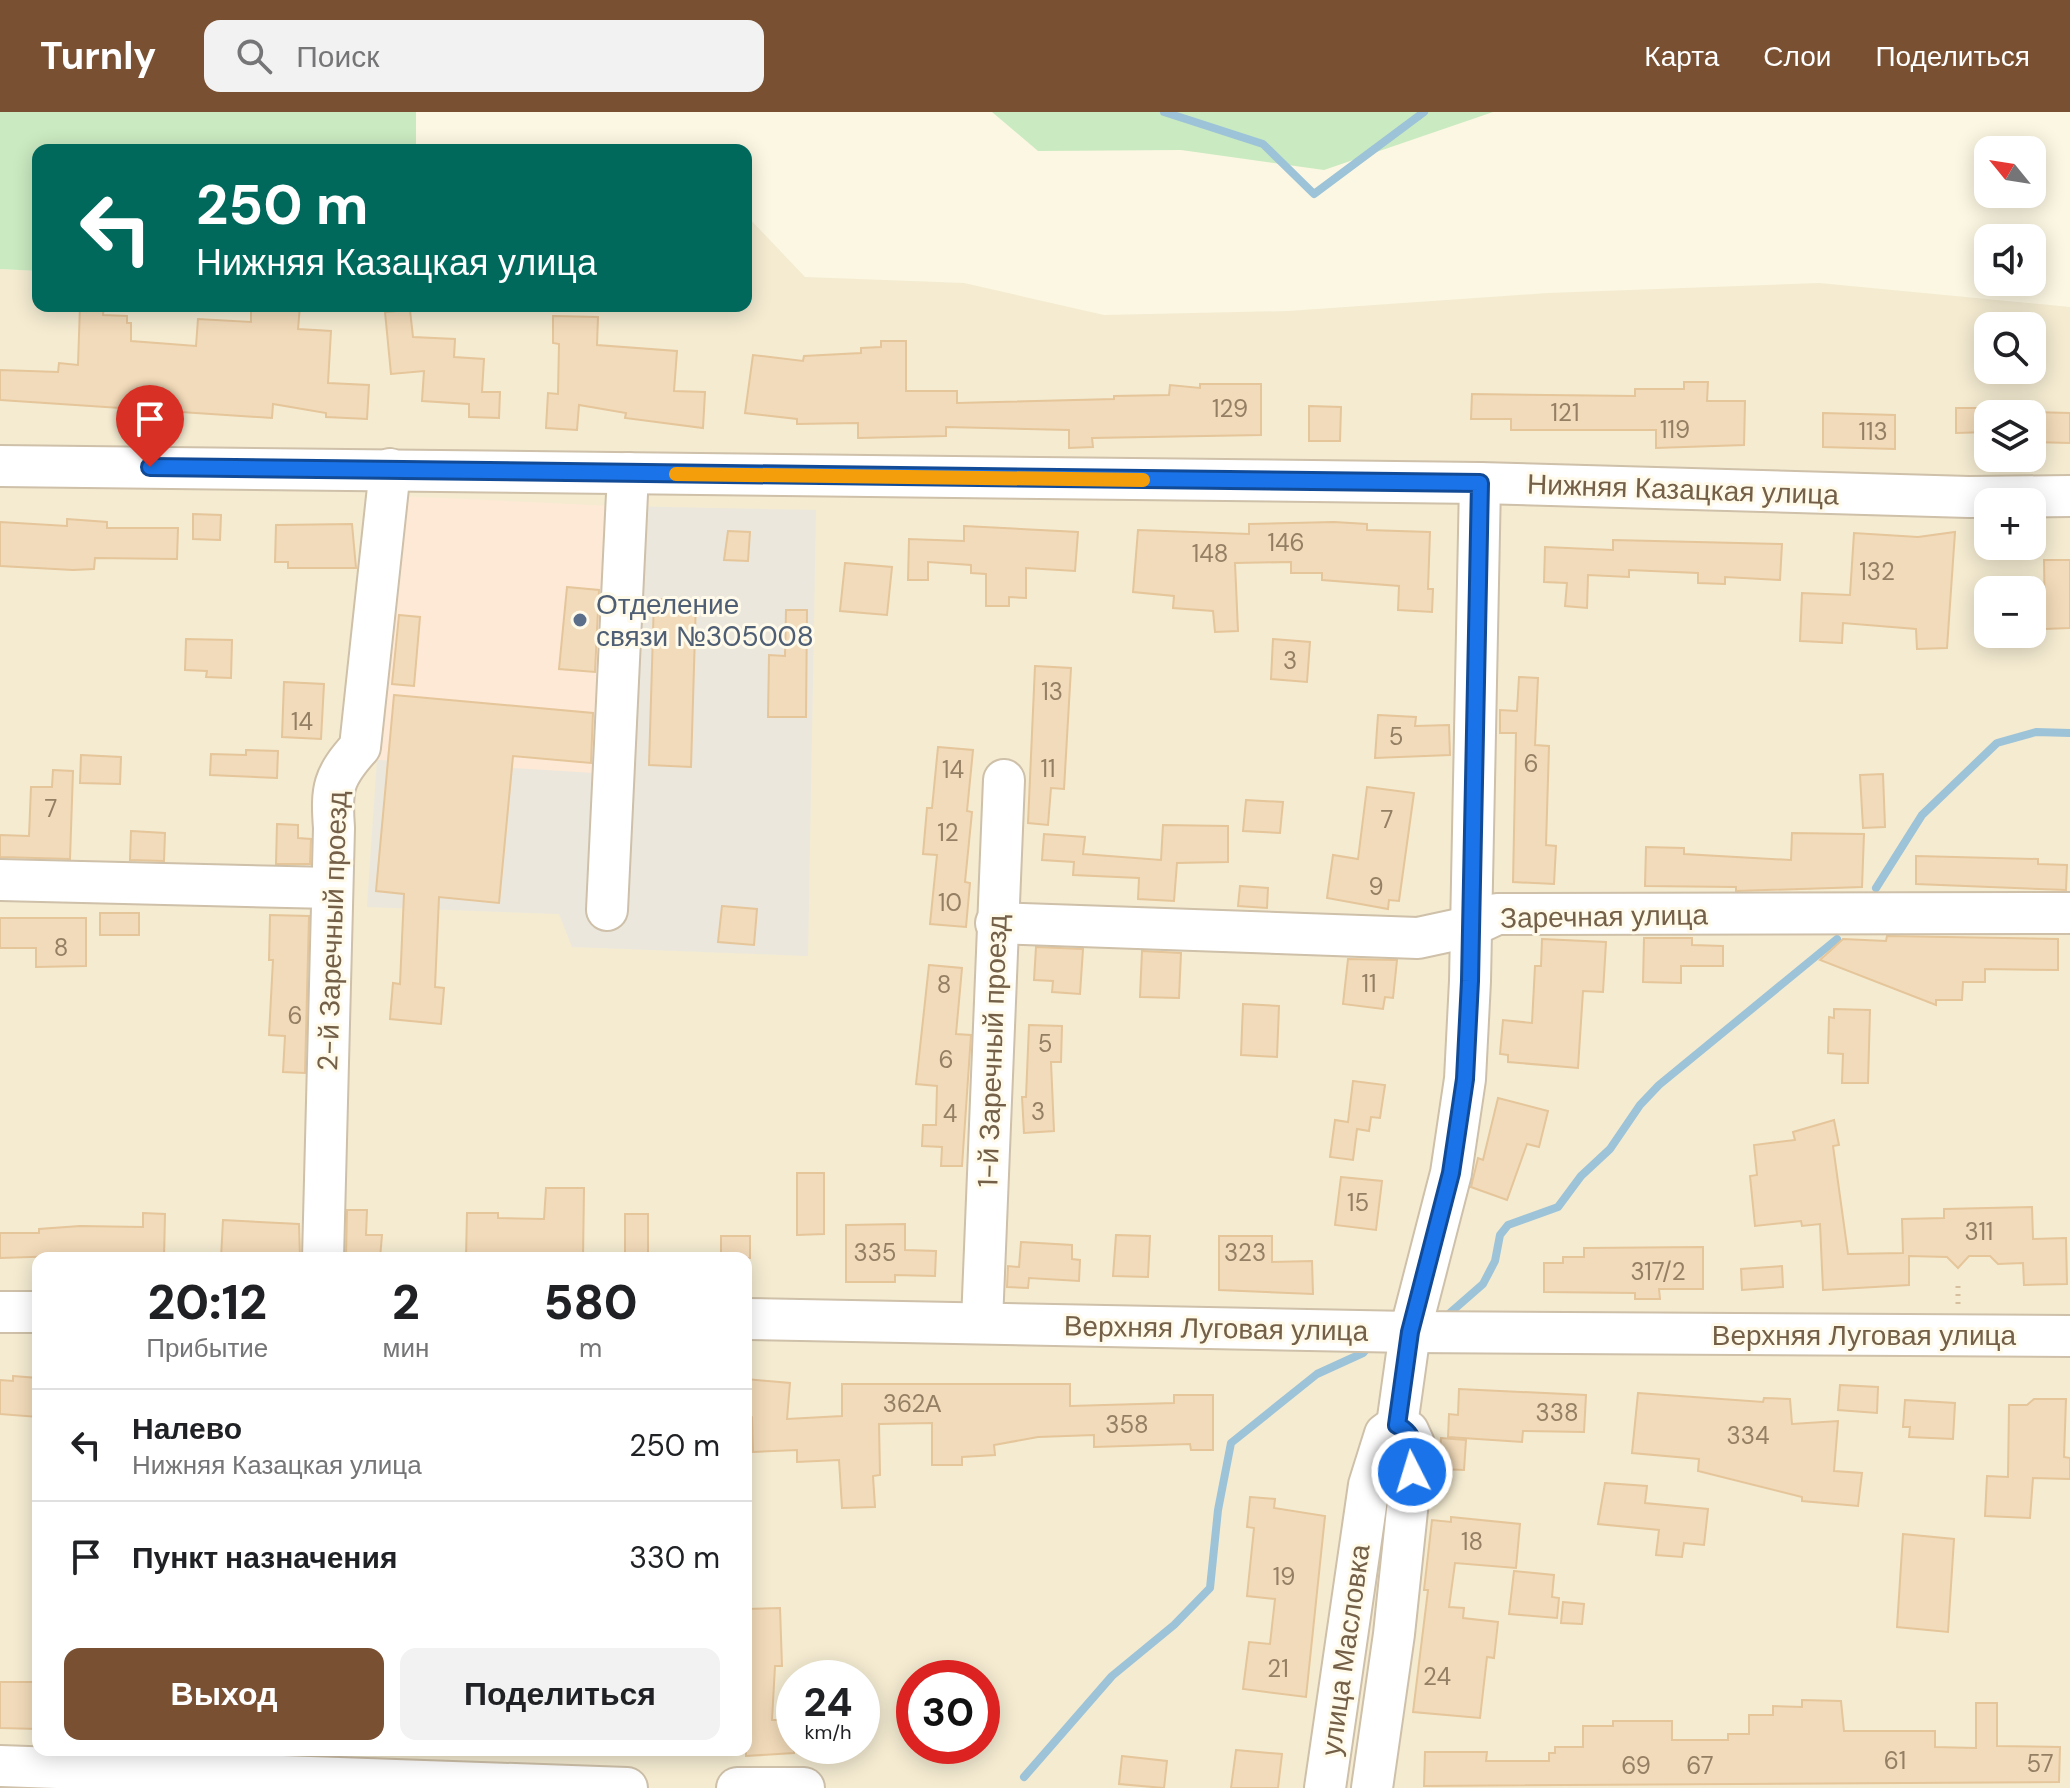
<!DOCTYPE html>
<html lang="ru">
<meta charset="utf-8">
<style>
body{margin:0;font-family:"DM Sans",sans-serif;background:#f2f2f2;color:#202124;height:100vh;display:flex;flex-direction:column;font-size:30px;white-space:nowrap}
*{box-sizing:border-box;margin:0}
p{font-size:26px;color:#757577}
.icon{flex:none;width:44px;height:44px;fill:none;stroke:currentColor;stroke-width:2;stroke-linecap:round;stroke-linejoin:round}
.map{position:relative;flex:1;overflow:hidden}
.side{position:absolute;left:32px;top:1140px;width:720px;height:504px;display:flex;flex-direction:column;background:#fff;border-radius:16px;box-shadow:0 4px 20px #0003}
.side>*{flex:none}
.hud{position:absolute;left:32px;top:32px;width:720px;height:168px;border-radius:16px;box-shadow:0 4px 20px #0003;background:#00695c;color:#fff;overflow:hidden}
.needle{width:52px;rotate:300deg}
.tools{position:absolute;left:1974px;top:24px;display:grid;gap:16px}
.tools a{display:grid;place-items:center;width:72px;height:72px;border-radius:16px;background:#fff;box-shadow:0 4px 20px #0003;font-size:40px}
.speed{position:absolute;left:776px;top:1548px;display:flex;gap:16px;font-size:40px;font-weight:700;text-align:center}
.speed>*{display:grid;place-content:center;width:104px;height:104px;border-radius:50%;background:#fff;box-shadow:0 4px 20px #0003;line-height:1}
.speed small{font-size:20px;font-weight:400}
.speed .limit{border:12px solid #d22;background:#fff;color:#111}
.pin{position:absolute;display:grid;place-items:center;width:68px;height:68px;color:#fff;margin:-82px -34px;border-radius:50% 50% 50% 0;rotate:-45deg;box-shadow:0 0 8px #0007}
.pin .icon{rotate:45deg}
.me{position:absolute;width:88px;margin:-44px;rotate:355deg;stroke-linejoin:round;filter:drop-shadow(0 0 6px #0008)}
.turn{display:flex;align-items:center;gap:28px;height:168px;padding:0 32px;font-size:36px}
.turn .icon{width:104px;height:104px;stroke-width:2.5}
.turn b{display:block;font-size:56px;line-height:68px}
.eta{display:flex;justify-content:space-evenly;align-items:center;height:136px;text-align:center}
.eta b{font-size:48px;font-weight:800;line-height:56px}
.button{display:flex;gap:16px;margin-top:auto;padding:16px 32px}
.button a{flex:1;height:92px;border-radius:16px;background:#7a5033;color:#fff;font-size:32px;font-weight:800;line-height:92px;text-align:center}
.button a+a{background:#f2f2f2;color:#202124}
ul{padding:0;list-style:none}
li{display:flex;align-items:center;gap:24px;height:112px;padding:0 32px;border-top:2px solid #e0e0e0}
li div{flex:1}
li b{display:block;font-size:30px}
li em{font-style:normal}
header{display:flex;align-items:center;gap:48px;box-sizing:border-box;height:112px;padding:0 40px;background:#7a5033;color:#fff}
header strong{font-size:38px}
nav{display:flex;gap:44px;margin-inline-start:auto;font-size:28px}
.search{width:560px;height:72px;background:#f2f2f2;display:flex;align-items:center;gap:20px;box-sizing:border-box;padding:0 28px;border-radius:16px;color:#757577;font-size:30px}
.map>svg:first-child{display:block}
.residential{fill:#f4ebd1;fill-rule:evenodd}
.commercial{fill:#fde9d6}
.industrial{fill:#ebe7dd}
.green{fill:#caeac1}
.lines{fill:none;stroke-linecap:round;stroke-linejoin:round}
.stream{stroke:#9dc3d8;stroke-width:8}
.building{fill:#f2dbba;stroke:#e5c59a;stroke-width:2}
.minor-casing{stroke:#cec0a9;stroke-width:44}
.path{stroke:#d7be9d;stroke-width:5;stroke-dasharray:2 6;stroke-linecap:butt}
.minor{stroke:#fff;stroke-width:40}
.route-casing{stroke:#114b97;stroke-width:20}
.route{stroke:#1a73e8;stroke-width:14}
.slow{stroke:#f59e0b;stroke-width:14}
.service-dot{fill:#5c6f8a;stroke:#fffae9;stroke-width:3}
.labels{text-anchor:middle;stroke-width:6;stroke-linejoin:round;paint-order:stroke}
.number-label{font-size:24px;fill:#947f64}
.street-label{font-size:28px;fill:#746048;stroke:#fffae9}
.service-label{font-size:28px;fill:#4e5e75;stroke:#fffae9;text-anchor:start}
</style>
<header>
<strong>Turnly</strong>
<div class="search"><svg class="icon" aria-label="search" viewBox="0 0 24 24"><circle cx="10" cy="10" r="6"/><path d="M15 15l6 6"/></svg>Поиск</div>
<nav><a>Карта</a><a>Слои</a><a>Поделиться</a></nav>
</header>
<div class="map">
<svg width="2070" height="1676" viewBox="0 0 2070 1676">
<rect width="100%" height="100%" fill="#fcf7e2"/>
<path class="residential" d="M 746,103 L 805,165 L 964,171 L 1104,203 L 1288,199 L 1548,181 L 1819,171 L 2070,195 L 2070,1676 L 0,1676 L 0,157 L 38,159 L 38,194 L 746,194 ZM 1988,214 L 2032,214 L 2032,258 L 1988,258 ZM 1988,302 L 2032,302 L 2032,346 L 1988,346 ZM 1988,390 L 2032,390 L 2032,434 L 1988,434 ZM 1988,478 L 2032,478 L 2032,522 L 1988,522 ZM 38,1146 L 746,1146 L 746,1638 L 38,1638 ZM 794,1566 L 862,1566 L 862,1634 L 794,1634 ZM 914,1566 L 982,1566 L 982,1634 L 914,1634 Z"/>
<polygon class="commercial" points="400,384 617,394 594,662 377,648"/>
<polygon class="industrial" points="617,394 816,398 808,844 572,835 559,802 367,795 377,648 594,661"/>
<g class="green">
<polygon points="0,0 416,0 416,38 38,38 38,159 0,157"/>
<polygon points="992,0 1493,0 1324,58 1181,38 1038,39"/>
</g>
<g class="lines">
<g class="stream">
<polyline points="1164,0 1263,32 1314,82 1424,0"/>
<polyline points="1876,776 1922,703 1997,631 2036,620 2070,621"/>
<polyline points="1443,1207 1483,1172 1495,1149 1500,1123 1508,1113 1558,1095 1581,1064 1610,1037 1640,993 1659,973 1837,827"/>
<polyline points="1024,1665 1112,1564 1174,1513 1210,1476 1218,1398 1231,1331 1317,1262 1363,1241 1370,1233"/>
</g>
</g>
<g class="building">
<polygon points="80,194 104,194 103,203 127,204 127,211 131,211 131,229 196,234 198,207 251,210 251,194 300,194 298,217 331,219 328,271 369,273 367,307 326,305 326,301 273,292 272,306 0,288 0,258 58,260 59,251 78,253"/>
<polygon points="410,198 413,225 455,227 454,245 484,247 482,280 500,280 499,306 469,305 469,292 422,289 424,259 391,262 385,200"/>
<polygon points="553,204 598,205 597,233 677,239 674,279 705,280 703,316 625,306 626,301 579,293 577,318 546,316 548,281 558,282 559,232 553,231"/>
<polygon points="881,229 906,229 906,279 957,279 957,291 1114,287 1114,284 1169,283 1170,273 1200,276 1200,272 1261,272 1261,323 1092,326 1093,335 1069,336 1069,318 946,315 946,324 858,326 858,311 797,312 797,307 745,301 753,243 803,249 804,244 861,241 861,236 881,235"/>
<polygon points="1684,270 1708,270 1707,289 1745,289 1744,333 1656,336 1656,318 1511,318 1511,307 1471,307 1472,282 1635,284 1635,277 1684,277"/>
<polygon points="1309,294 1341,295 1340,329 1309,329"/>
<polygon points="1956,296 1988,296 1988,320 1956,321"/>
<polygon points="2032,300 2070,301 2070,331 2032,330"/>
<polygon points="1823,301 1895,303 1895,337 1823,335"/>
<polygon points="193,402 221,403 220,428 193,427"/>
<polygon points="67,407 107,410 107,416 178,416 177,447 95,446 94,457 73,458 0,454 0,410 67,414"/>
<polygon points="1334,410 1367,412 1367,418 1430,420 1428,477 1433,477 1432,500 1398,498 1399,474 1322,468 1322,461 1291,461 1291,450 1235,451 1238,519 1215,520 1213,499 1173,496 1174,484 1133,480 1138,418 1249,422 1249,412"/>
<polygon points="352,412 356,456 288,456 288,450 275,450 276,413"/>
<polygon points="964,414 1078,420 1075,459 1026,456 1026,486 1009,485 1009,494 986,494 986,462 971,461 971,453 928,450 928,468 908,468 909,427 964,429"/>
<polygon points="728,419 750,420 748,449 724,448"/>
<polygon points="1955,420 1947,536 1917,537 1916,517 1843,511 1842,531 1800,529 1802,481 1850,483 1854,421 1918,425"/>
<polygon points="1613,428 1782,432 1780,468 1725,465 1725,472 1698,471 1698,461 1629,458 1629,465 1588,463 1587,496 1565,494 1567,471 1544,470 1545,435 1613,438"/>
<polygon points="2044,448 2070,448 2070,516 2045,517"/>
<polygon points="845,451 892,455 887,503 840,499"/>
<polygon points="567,475 599,478 595,560 559,557"/>
<polygon points="654,487 696,488 691,655 649,653"/>
<polygon points="786,498 807,498 806,605 768,605 769,543 785,544"/>
<polygon points="399,503 420,505 414,574 392,572"/>
<polygon points="186,527 232,528 231,566 206,565 207,559 185,558"/>
<polygon points="1273,527 1310,530 1307,570 1271,567"/>
<polygon points="1035,554 1071,556 1064,677 1051,676 1048,713 1028,711"/>
<polygon points="1519,565 1538,566 1535,633 1549,634 1546,733 1556,734 1554,772 1513,770 1516,621 1500,621 1500,598 1517,599"/>
<polygon points="284,570 324,572 321,627 282,625"/>
<polygon points="394,583 593,601 591,651 513,644 499,791 439,785 435,875 444,876 441,912 390,907 393,871 400,872 404,782 376,779"/>
<polygon points="1378,603 1416,605 1415,614 1449,613 1450,643 1375,646"/>
<polygon points="938,635 973,638 967,699 972,700 965,770 970,771 966,815 930,812 937,743 923,742 927,696 932,696"/>
<polygon points="246,638 278,639 277,666 210,663 211,642 246,643"/>
<polygon points="81,643 121,645 120,672 80,671"/>
<polygon points="53,658 73,659 70,747 0,745 0,723 29,724 31,675 52,675"/>
<polygon points="1883,662 1885,715 1863,716 1860,663"/>
<polygon points="1367,675 1414,681 1399,789 1389,788 1388,797 1327,786 1333,743 1358,747"/>
<polygon points="1246,688 1283,690 1280,721 1243,719"/>
<polygon points="277,712 298,713 298,726 311,727 310,752 276,752"/>
<polygon points="1163,713 1228,714 1228,750 1177,751 1174,789 1138,787 1139,766 1073,763 1074,750 1042,748 1044,722 1085,725 1083,742 1161,748"/>
<polygon points="131,719 165,721 164,749 130,748"/>
<polygon points="1792,721 1864,722 1862,775 1736,779 1736,775 1645,774 1646,735 1684,736 1684,742 1791,748"/>
<polygon points="1916,744 2038,747 2038,752 2067,753 2066,778 1916,772"/>
<polygon points="1240,774 1268,776 1267,796 1238,794"/>
<polygon points="722,794 757,797 754,833 718,830"/>
<rect x="100" y="801" width="39" height="22"/>
<polygon points="270,803 309,804 305,961 283,960 285,924 269,923 273,848 269,848"/>
<polygon points="0,806 86,806 86,854 36,855 36,836 0,836"/>
<polygon points="1887,824 2058,827 2058,858 1985,857 1985,870 1963,870 1962,888 1936,888 1936,893 1820,848 1843,827 1886,829"/>
<polygon points="1644,826 1692,826 1692,833 1723,834 1723,854 1681,854 1681,871 1643,870"/>
<polygon points="1542,827 1606,830 1603,880 1583,879 1578,956 1508,950 1508,943 1500,942 1503,908 1532,911 1535,854 1541,854"/>
<polygon points="1036,835 1083,837 1080,882 1052,880 1053,869 1034,868"/>
<polygon points="1142,839 1181,841 1179,886 1140,885"/>
<polygon points="1348,847 1397,848 1393,886 1385,885 1383,897 1343,892"/>
<polygon points="929,853 962,856 956,922 971,923 962,1054 941,1054 942,1035 922,1034 923,1013 936,1013 937,974 916,972"/>
<polygon points="1243,892 1279,894 1277,945 1241,943"/>
<polygon points="1834,897 1870,898 1868,971 1842,971 1843,942 1828,941 1829,905 1834,906"/>
<polygon points="1029,913 1062,914 1061,950 1051,950 1054,1019 1024,1021 1022,985 1026,985"/>
<polygon points="1353,969 1385,973 1380,1006 1371,1005 1369,1019 1357,1017 1353,1048 1330,1045 1335,1008 1348,1010"/>
<polygon points="1498,986 1548,999 1539,1035 1527,1032 1507,1088 1471,1075 1478,1046 1483,1048"/>
<polygon points="1834,1008 1839,1033 1833,1034 1848,1142 1903,1141 1902,1107 1944,1106 1944,1097 2032,1095 2033,1127 2066,1126 2067,1172 2024,1173 2023,1151 1998,1152 1990,1144 1969,1144 1958,1156 1947,1145 1909,1144 1909,1173 1823,1178 1820,1112 1802,1114 1801,1109 1755,1114 1750,1064 1757,1063 1754,1033 1795,1028 1793,1020"/>
<polygon points="797,1061 824,1061 824,1122 797,1123"/>
<polygon points="1341,1065 1382,1069 1376,1118 1335,1113"/>
<polygon points="546,1076 584,1076 583,1146 466,1146 467,1101 498,1101 498,1106 544,1107"/>
<polygon points="347,1098 367,1098 366,1123 382,1123 380,1146 346,1146"/>
<polygon points="143,1101 165,1102 164,1146 124,1146 124,1142 0,1146 0,1121 39,1121 39,1117 80,1114 143,1115"/>
<rect x="625" y="1102" width="23" height="44"/>
<polygon points="223,1108 299,1112 300,1146 221,1146"/>
<polygon points="905,1112 905,1138 936,1139 935,1164 895,1163 895,1170 846,1170 846,1113"/>
<polygon points="1116,1123 1150,1124 1148,1165 1113,1164"/>
<rect x="721" y="1124" width="29" height="22"/>
<polygon points="1219,1124 1272,1124 1272,1150 1312,1149 1313,1182 1219,1178"/>
<polygon points="1021,1130 1072,1133 1072,1147 1080,1148 1079,1169 1029,1166 1028,1176 1007,1175 1008,1154 1019,1155"/>
<polygon points="1703,1135 1703,1177 1659,1177 1660,1187 1635,1187 1635,1181 1544,1180 1544,1151 1563,1151 1563,1145 1584,1145 1584,1136"/>
<polygon points="1782,1154 1783,1175 1742,1178 1741,1157"/>
<polygon points="13,1264 38,1266 38,1305 0,1302 0,1268 13,1269"/>
<polygon points="746,1267 790,1271 787,1307 842,1304 842,1272 1070,1272 1070,1294 1174,1291 1174,1283 1213,1283 1213,1338 1191,1338 1190,1332 1094,1335 1094,1323 1038,1325 994,1333 995,1343 962,1345 962,1353 932,1353 932,1311 879,1312 880,1363 873,1364 875,1395 842,1396 839,1348 797,1350 797,1338 753,1340 752,1305 746,1304"/>
<polygon points="1840,1273 1878,1275 1877,1301 1838,1298"/>
<polygon points="1459,1277 1586,1283 1584,1320 1523,1319 1522,1330 1448,1325 1449,1302 1458,1303"/>
<polygon points="1638,1281 1763,1290 1764,1286 1790,1287 1792,1312 1838,1309 1834,1359 1862,1361 1858,1394 1802,1389 1802,1385 1698,1359 1699,1347 1632,1341"/>
<polygon points="2034,1287 2066,1287 2064,1345 2070,1346 2070,1367 2033,1366 2030,1406 1985,1404 1987,1364 2008,1365 2009,1293 2027,1293"/>
<polygon points="1905,1288 1955,1291 1953,1327 1909,1325 1910,1315 1903,1315"/>
<polygon points="1441,1326 1466,1328 1464,1358 1439,1357"/>
<polygon points="1605,1371 1647,1374 1645,1391 1708,1397 1704,1433 1684,1431 1682,1445 1656,1443 1659,1418 1598,1412"/>
<polygon points="1250,1385 1275,1387 1274,1396 1325,1404 1306,1585 1243,1577 1249,1530 1270,1532 1275,1487 1247,1484 1254,1416 1247,1415"/>
<polygon points="1451,1405 1520,1412 1516,1456 1455,1451 1449,1495 1464,1496 1463,1506 1498,1510 1494,1546 1487,1545 1480,1606 1413,1600 1428,1478 1424,1478 1432,1408 1451,1410"/>
<polygon points="1903,1422 1954,1427 1948,1520 1897,1515"/>
<polygon points="1514,1459 1554,1463 1552,1485 1559,1486 1557,1506 1509,1502"/>
<polygon points="1563,1490 1584,1492 1582,1512 1561,1511"/>
<polygon points="780,1496 782,1554 775,1554 772,1608 794,1608 794,1641 746,1644 746,1497"/>
<polygon points="0,1570 38,1570 38,1617 0,1616"/>
<polygon points="1802,1588 1841,1589 1844,1619 1935,1619 1935,1635 1976,1636 1976,1591 1997,1591 1997,1634 2060,1635 2059,1670 1424,1674 1425,1640 1487,1640 1486,1649 1549,1649 1549,1641 1555,1641 1555,1635 1583,1635 1583,1614 1613,1614 1613,1609 1672,1609 1672,1628 1728,1628 1728,1622 1749,1622 1749,1603 1773,1603 1773,1594 1802,1595"/>
<polygon points="1236,1638 1282,1642 1278,1676 1231,1676"/>
<polygon points="1122,1644 1167,1649 1164,1676 1119,1672"/>
</g>
<g class="lines">
<defs>
<g id="minor">
<polyline points="0,354 1480,371 1969,385 2070,384"/>
<polyline points="0,768 331,776"/>
<polyline points="607,798 628,361"/>
<polyline points="996,811 1418,826 1469,815 1497,802 2070,801"/>
<path d="M 323,1146 L 334,716 C 331,676 333,665 360,635 L 390,357"/>
<polyline points="0,1200 38,1200"/>
<polyline points="746,1207 1410,1220 2070,1224"/>
<polyline points="982,1210 1004,668"/>
<polyline points="0,1654 627,1676"/>
<polyline points="737,1676 804,1676"/>
<polyline points="1325,1676 1369,1373 1385,1322 1397,1313 1410,1220 1451,1061 1465,967 1470,869 1480,371"/>
<polyline points="1372,1676 1394,1522 1414,1332 1408,1319 1397,1313"/>
</g>
</defs>
<use href="#minor" class="minor-casing"/>
<polyline class="path" points="1958,1192 1958,1173"/>
<use href="#minor" class="minor"/>
</g>
<g class="lines">
<defs>
<path id="route" d="M 150,355 L 1480,371 L 1470,869 L 1465,967 L 1451,1061 L 1410,1220 L 1397,1313 C 1418,1324 1414,1340 1412,1360"/>
</defs>
<use href="#route" class="route-casing"/>
<use href="#route" class="route"/>
<polyline class="slow" points="676,362 1143,368"/>
</g>
<circle class="service-dot" cx="580" cy="508" r="8"/>
<g class="labels">
<g class="number-label">
<text x="1230" y="305">129</text>
<text x="1565" y="309">121</text>
<text x="1675" y="326">119</text>
<text x="1873" y="328">113</text>
<text x="1286" y="439">146</text>
<text x="1210" y="450">148</text>
<text x="1877" y="468">132</text>
<text x="1290" y="557">3</text>
<text x="1052" y="588">13</text>
<text x="302" y="618">14</text>
<text x="1396" y="633">5</text>
<text x="1531" y="660">6</text>
<text x="1048" y="665">11</text>
<text x="953" y="666">14</text>
<text x="51" y="705">7</text>
<text x="1387" y="716">7</text>
<text x="948" y="729">12</text>
<text x="1376" y="783">9</text>
<text x="950" y="799">10</text>
<text x="61" y="844">8</text>
<text x="1369" y="880">11</text>
<text x="944" y="881">8</text>
<text x="295" y="912">6</text>
<text x="1045" y="940">5</text>
<text x="946" y="956">6</text>
<text x="1038" y="1008">3</text>
<text x="950" y="1010">4</text>
<text x="1358" y="1099">15</text>
<text x="1979" y="1128">311</text>
<text x="875" y="1149">335</text>
<text x="1245" y="1149">323</text>
<text x="1658" y="1168">317/2</text>
<text x="912" y="1300">362А</text>
<text x="1557" y="1309">338</text>
<text x="1127" y="1321">358</text>
<text x="1748" y="1332">334</text>
<text x="1472" y="1438">18</text>
<text x="1284" y="1473">19</text>
<text x="1278" y="1565">21</text>
<text x="1437" y="1573">24</text>
<text x="1895" y="1657">61</text>
<text x="2040" y="1660">57</text>
<text x="1636" y="1662">69</text>
<text x="1700" y="1662">67</text>
</g>
<g class="street-label">
<text transform="translate(1683 377) rotate(2)" y="10">Нижняя Казацкая улица</text>
<text transform="translate(1604 804) rotate(-1)" y="10">Заречная улица</text>
<text transform="translate(332 819) rotate(-88)" y="10">2-й Заречный проезд</text>
<text transform="translate(992 939) rotate(-88)" y="10">1-й Заречный проезд</text>
<text transform="translate(1216 1216) rotate(1)" y="10">Верхняя Луговая улица</text>
<text x="1864" y="1233">Верхняя Луговая улица</text>
<text transform="translate(1345 1538) rotate(-82)" y="10">улица Масловка</text>
</g>
<g class="service-label">
<text x="596" y="502">Отделение<tspan x="596" dy="32">связи №305008</tspan></text>
</g>
</g>
</svg>
<div class="tools">
<a><svg class="needle" viewBox="-14 -14 28 28"><path d="M0-13l5 13h-10z" fill="#e53935"/><path d="M0 13l5-13h-10z" fill="#757577"/></svg></a>
<a><svg class="icon" aria-label="sound" viewBox="0 0 24 24"><path d="M4 9h4l5-4v14l-5-4H4zM17 9q2 3 0 6"/></svg></a>
<a><svg class="icon" aria-label="search" viewBox="0 0 24 24"><circle cx="10" cy="10" r="6"/><path d="M15 15l6 6"/></svg></a>
<a><svg class="icon" aria-label="layers" viewBox="0 0 24 24"><path d="M12 4l9 5-9 5-9-5zM3 14l9 5 9-5"/></svg></a>
<a>+</a>
<a>−</a>
</div>
<div class="speed"><div>24<small>km/h</small></div><div class="limit">30</div></div>
<div class="pin" style="left:150px;top:355px;background:#d93025"><svg class="icon" aria-label="arrive" viewBox="0 0 24 24"><path d="M6 21V4h12l-3 4 3 4H6"/></svg></div>
<svg class="me" style="left:1412px;top:1360px" viewBox="-20 -20 40 40"><circle r="17" fill="#1a73e8" stroke="#fff" stroke-width="3"/><path d="M0-11L8 9 0 5-8 9z" fill="#fff"/></svg>
<div class="hud">
<div class="turn"><svg class="icon" aria-label="left" viewBox="0 0 24 24"><path d="M17 20v-9H6M10 6l-5 5 5 5"/></svg><div><b>250 m</b>Нижняя Казацкая улица</div></div>
</div>
<section class="side">
<div class="eta">
<div><b>20:12</b><p>Прибытие</p></div>
<div><b>2</b><p>мин</p></div>
<div><b>580</b><p>m</p></div>
</div>
<ul>
<li><svg class="icon" aria-label="left" viewBox="0 0 24 24"><path d="M17 20v-9H6M10 6l-5 5 5 5"/></svg><div><b>Налево</b><p>Нижняя Казацкая улица</p></div><em>250 m</em></li>
<li><svg class="icon" aria-label="arrive" viewBox="0 0 24 24"><path d="M6 21V4h12l-3 4 3 4H6"/></svg><div><b>Пункт назначения</b></div><em>330 m</em></li>
</ul>
<div class="button"><a>Выход</a><a>Поделиться</a></div>
</section>
</div>
